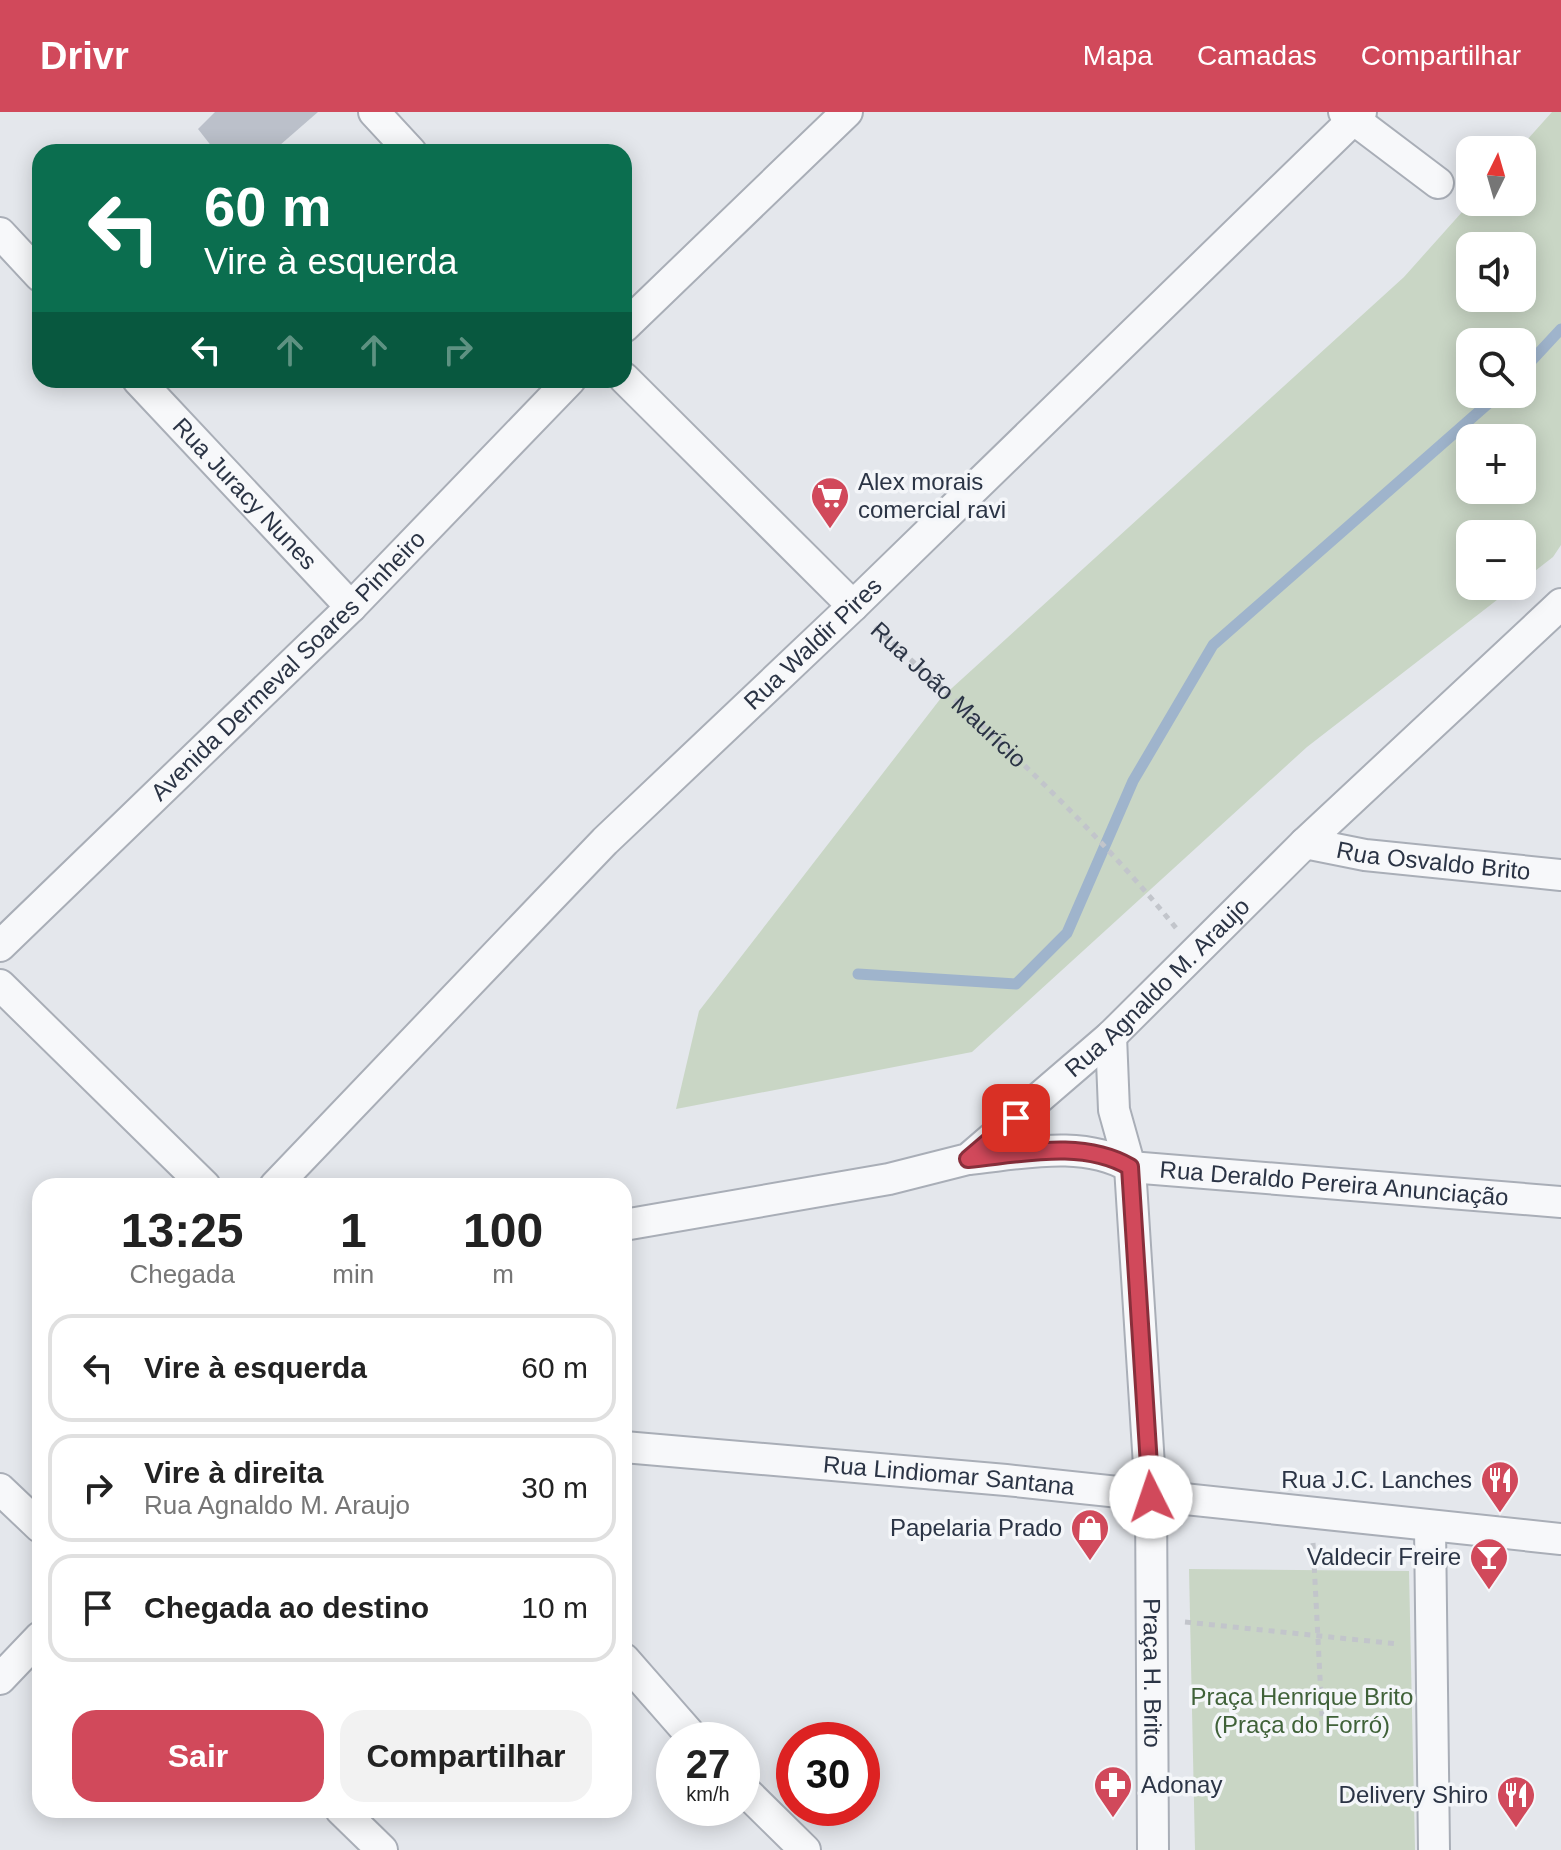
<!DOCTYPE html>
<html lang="pt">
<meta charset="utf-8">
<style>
body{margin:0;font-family:Arial,sans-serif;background:#f2f2f2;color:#222;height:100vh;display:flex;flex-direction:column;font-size:30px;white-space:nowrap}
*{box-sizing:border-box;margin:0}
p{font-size:26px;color:#767676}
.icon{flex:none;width:44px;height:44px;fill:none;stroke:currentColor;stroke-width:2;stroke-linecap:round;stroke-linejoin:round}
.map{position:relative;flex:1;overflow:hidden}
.sheet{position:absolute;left:32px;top:1066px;width:600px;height:640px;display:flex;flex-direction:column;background:#fff;border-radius:24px;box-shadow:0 4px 20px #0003}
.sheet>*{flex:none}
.top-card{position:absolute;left:32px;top:32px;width:600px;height:244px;border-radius:24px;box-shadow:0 4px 20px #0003;background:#0b6e4f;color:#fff;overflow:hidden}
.needle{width:52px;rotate:5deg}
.controls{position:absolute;left:1456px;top:24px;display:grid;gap:16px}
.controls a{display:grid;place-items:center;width:80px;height:80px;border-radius:16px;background:#fff;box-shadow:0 4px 20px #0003;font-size:40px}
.speed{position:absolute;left:656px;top:1610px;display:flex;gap:16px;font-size:40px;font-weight:700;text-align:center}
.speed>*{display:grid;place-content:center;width:104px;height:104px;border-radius:50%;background:#fff;box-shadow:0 4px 20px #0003;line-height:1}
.speed small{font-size:20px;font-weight:400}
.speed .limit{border:12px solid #d22;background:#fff;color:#111}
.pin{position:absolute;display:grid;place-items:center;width:68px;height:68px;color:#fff;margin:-34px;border-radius:16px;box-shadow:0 4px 12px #0006}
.me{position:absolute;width:88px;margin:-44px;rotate:356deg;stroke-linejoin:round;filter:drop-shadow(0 0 6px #0008)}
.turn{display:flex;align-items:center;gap:28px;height:168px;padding:0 40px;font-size:36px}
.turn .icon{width:104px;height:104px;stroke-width:2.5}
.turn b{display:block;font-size:56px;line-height:68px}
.lanes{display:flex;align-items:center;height:76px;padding:0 40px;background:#0003;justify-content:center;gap:40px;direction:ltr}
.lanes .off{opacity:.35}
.eta{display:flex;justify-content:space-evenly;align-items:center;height:136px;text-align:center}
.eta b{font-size:48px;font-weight:800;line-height:56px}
.action{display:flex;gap:16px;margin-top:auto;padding:16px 40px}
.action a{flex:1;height:92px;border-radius:24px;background:#d1495b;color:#fff;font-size:32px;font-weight:800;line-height:92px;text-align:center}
.action a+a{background:#f2f2f2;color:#222}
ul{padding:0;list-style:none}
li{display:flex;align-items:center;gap:24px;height:108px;margin:0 16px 12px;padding:0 24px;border:4px solid #e0e0e0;border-radius:24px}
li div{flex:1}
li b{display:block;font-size:30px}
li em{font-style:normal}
header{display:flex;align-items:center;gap:48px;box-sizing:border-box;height:112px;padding:0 40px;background:#d1495b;color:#fff}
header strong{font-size:38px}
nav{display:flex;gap:44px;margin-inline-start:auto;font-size:28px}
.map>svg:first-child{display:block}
.green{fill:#c9d6c5;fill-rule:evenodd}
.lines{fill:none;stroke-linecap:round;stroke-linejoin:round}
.stream{stroke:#9fb4cc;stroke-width:11}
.building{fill:#bbc0ca}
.street-casing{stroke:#a9aeb7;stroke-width:34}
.path{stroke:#c2c5cb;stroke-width:5;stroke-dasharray:6 6;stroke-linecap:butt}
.street{stroke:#f7f8fa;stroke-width:30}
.route-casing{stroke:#882f3b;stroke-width:20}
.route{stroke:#d1495b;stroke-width:14}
.labels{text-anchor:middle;stroke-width:7;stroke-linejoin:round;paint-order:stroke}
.poi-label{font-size:24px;fill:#2b3445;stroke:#f4f6f9;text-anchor:end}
.street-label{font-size:24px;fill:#2b3445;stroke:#f4f6f9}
.park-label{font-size:24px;fill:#3f6138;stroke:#f4f6f9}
</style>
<header>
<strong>Drivr</strong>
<nav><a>Mapa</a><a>Camadas</a><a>Compartilhar</a></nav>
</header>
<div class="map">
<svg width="1561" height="1738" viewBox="0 0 1561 1738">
<rect width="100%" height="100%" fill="#e4e7ec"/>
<g class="green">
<path d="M 1552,0 L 1561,0 L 1561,433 L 1553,445 L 1522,469 L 1522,422 L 1470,422 L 1470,474 L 1515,474 L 1307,635 L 972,940 L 676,997 L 699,899 L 941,586 L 1404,165 L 1471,90 L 1522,90 L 1522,38 L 1518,38 ZM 1470,134 L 1522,134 L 1522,186 L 1470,186 ZM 1470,230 L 1522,230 L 1522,282 L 1470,282 ZM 1470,326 L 1522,326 L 1522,378 L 1470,378 Z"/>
<polygon points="1189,1457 1409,1459 1415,1738 1195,1738"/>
</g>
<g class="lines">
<g class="stream">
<polyline points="1522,259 1561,217"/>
<polyline points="858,862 1016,872 1067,821 1133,669 1213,533 1499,282"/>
</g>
</g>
<polygon class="building" points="215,0 318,0 272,40 216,40 198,17"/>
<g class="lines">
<defs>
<g id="street">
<polyline points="374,0 411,40"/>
<polyline points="1344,0 1438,71"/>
<polyline points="0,121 40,164"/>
<polyline points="624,215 847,0"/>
<polyline points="624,266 853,494"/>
<path id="s2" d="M 138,268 L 351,495"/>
<path id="s3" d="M 1305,731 L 1365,743 L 1561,763"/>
<path id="s4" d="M 0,834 L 351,495 L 570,268"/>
<polyline points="0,873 205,1074"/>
<path id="s5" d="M 1111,924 L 1114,998 L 1130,1055 L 1151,1385 L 1153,1738"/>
<path id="s6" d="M 968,1047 C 1020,1042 1083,1027 1130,1055 L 1561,1090"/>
<path id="s7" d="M 275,1074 L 605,729 L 853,494 L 1361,0"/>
<path id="s8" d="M 624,1113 L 889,1067 L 968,1047 L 1111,924 L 1305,731 L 1561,492"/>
<path id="s9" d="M 624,1335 L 1006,1368 L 1561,1427"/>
<polyline points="0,1377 40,1415"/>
<polyline points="1430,1415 1434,1738"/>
<polyline points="624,1547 695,1628"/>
<polyline points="0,1567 40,1525"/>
<polyline points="742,1676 805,1738"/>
<polyline points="341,1698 382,1738"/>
</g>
</defs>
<use href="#street" class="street-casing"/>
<g class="path">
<path id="s1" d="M 875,515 C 980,611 1086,705 1176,816"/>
<polyline points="1313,1431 1322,1604"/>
<polyline points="1185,1510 1398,1532"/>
</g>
<use href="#street" class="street"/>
</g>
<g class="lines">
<defs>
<path id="route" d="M 1016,1006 L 968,1047 C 1020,1042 1082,1027 1130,1055 L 1151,1385"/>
</defs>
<use href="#route" class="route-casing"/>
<use href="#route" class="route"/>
</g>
<defs>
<symbol id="supermarket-pin" viewBox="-11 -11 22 30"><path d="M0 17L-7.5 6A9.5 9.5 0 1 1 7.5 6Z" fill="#d1495b" stroke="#f4f6f9"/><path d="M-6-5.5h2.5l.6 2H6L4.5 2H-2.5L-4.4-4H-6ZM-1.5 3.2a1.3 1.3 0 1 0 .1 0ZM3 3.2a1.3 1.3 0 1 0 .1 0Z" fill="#fff"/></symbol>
<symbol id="restaurant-pin" viewBox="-11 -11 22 30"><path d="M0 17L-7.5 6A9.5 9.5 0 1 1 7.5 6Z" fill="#d1495b" stroke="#f4f6f9"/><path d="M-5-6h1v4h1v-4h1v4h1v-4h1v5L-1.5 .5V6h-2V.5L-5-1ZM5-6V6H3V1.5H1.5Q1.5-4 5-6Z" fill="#fff"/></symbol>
<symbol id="shop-pin" viewBox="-11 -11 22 30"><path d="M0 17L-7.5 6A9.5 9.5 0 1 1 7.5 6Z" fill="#d1495b" stroke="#f4f6f9"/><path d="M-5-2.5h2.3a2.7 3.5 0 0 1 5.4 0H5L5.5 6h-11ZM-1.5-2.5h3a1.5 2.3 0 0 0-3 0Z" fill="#fff"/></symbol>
<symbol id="bar-pin" viewBox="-11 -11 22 30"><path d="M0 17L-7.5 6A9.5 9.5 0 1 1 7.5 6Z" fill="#d1495b" stroke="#f4f6f9"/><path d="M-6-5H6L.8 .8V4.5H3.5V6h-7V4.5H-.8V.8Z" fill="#fff"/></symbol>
<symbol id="pharmacy-pin" viewBox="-11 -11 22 30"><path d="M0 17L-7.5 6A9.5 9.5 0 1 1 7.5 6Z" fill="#d1495b" stroke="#f4f6f9"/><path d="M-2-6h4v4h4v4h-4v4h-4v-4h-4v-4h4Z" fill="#fff"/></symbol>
</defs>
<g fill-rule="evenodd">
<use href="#supermarket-pin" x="808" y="362" width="44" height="60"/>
<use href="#restaurant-pin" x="1478" y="1346" width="44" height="60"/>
<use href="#shop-pin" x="1068" y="1394" width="44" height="60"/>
<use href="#bar-pin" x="1467" y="1423" width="44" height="60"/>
<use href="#pharmacy-pin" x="1091" y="1651" width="44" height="60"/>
<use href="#restaurant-pin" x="1494" y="1661" width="44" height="60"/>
</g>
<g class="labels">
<g class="poi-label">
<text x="858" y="378" text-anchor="start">Alex morais<tspan x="858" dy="28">comercial ravi</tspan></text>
<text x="1472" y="1376">Rua J.C. Lanches</text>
<text x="1062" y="1424">Papelaria Prado</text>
<text x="1461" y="1453">Valdecir Freire</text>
<text x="1141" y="1681" text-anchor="start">Adonay</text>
<text x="1488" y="1691">Delivery Shiro</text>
</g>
<g class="street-label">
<text dy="8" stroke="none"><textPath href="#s2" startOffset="156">Rua Juracy Nunes</textPath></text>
<text dy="8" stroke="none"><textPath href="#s7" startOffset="764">Rua Waldir Pires</textPath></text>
<text dy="8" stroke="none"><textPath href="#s4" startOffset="402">Avenida Dermeval Soares Pinheiro</textPath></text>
<text dy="8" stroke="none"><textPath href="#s1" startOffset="100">Rua João Maurício</textPath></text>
<text dy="8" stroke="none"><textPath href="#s3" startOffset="130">Rua Osvaldo Brito</textPath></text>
<text dy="8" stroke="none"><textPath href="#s8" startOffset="606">Rua Agnaldo M. Araujo</textPath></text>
<text dy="8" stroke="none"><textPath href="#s6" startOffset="370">Rua Deraldo Pereira Anunciação</textPath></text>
<text dy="8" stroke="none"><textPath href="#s9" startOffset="326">Rua Lindiomar Santana</textPath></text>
<text dy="8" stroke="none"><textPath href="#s5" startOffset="640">Praça H. Brito</textPath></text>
</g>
<g class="park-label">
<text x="1302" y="1593">Praça Henrique Brito<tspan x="1302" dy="28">(Praça do Forró)</tspan></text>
</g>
</g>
</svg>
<div class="controls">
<a><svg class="needle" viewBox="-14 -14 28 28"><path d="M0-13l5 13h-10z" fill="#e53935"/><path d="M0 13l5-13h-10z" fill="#767676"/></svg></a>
<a><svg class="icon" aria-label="sound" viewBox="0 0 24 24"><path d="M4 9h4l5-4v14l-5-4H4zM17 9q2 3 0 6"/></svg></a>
<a><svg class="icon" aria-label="search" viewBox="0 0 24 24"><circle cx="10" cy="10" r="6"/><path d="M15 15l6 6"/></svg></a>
<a>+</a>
<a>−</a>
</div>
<div class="speed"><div>27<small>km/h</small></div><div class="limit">30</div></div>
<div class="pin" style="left:1016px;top:1006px;background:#d93025"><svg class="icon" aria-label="arrive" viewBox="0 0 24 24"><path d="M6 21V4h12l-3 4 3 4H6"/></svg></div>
<svg class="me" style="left:1151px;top:1385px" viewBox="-20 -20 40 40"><circle r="19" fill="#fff"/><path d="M0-13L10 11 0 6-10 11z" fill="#d1495b"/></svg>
<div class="top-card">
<div class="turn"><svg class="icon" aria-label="left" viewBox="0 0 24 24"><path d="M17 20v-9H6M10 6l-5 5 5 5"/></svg><div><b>60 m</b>Vire à esquerda</div></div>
<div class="lanes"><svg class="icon" aria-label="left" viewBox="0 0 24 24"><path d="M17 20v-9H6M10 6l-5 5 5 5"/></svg><svg class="icon off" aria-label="ahead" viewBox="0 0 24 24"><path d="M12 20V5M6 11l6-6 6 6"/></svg><svg class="icon off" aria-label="ahead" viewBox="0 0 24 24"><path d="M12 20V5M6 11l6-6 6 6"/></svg><svg class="icon off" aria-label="right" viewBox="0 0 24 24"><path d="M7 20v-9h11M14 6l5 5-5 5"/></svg></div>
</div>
<section class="sheet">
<div class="eta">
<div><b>13:25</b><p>Chegada</p></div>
<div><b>1</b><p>min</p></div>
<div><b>100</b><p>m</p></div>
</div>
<ul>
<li><svg class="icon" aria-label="left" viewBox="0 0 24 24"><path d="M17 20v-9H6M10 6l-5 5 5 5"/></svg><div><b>Vire à esquerda</b></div><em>60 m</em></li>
<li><svg class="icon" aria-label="right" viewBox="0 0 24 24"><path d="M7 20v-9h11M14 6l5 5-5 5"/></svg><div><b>Vire à direita</b><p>Rua Agnaldo M. Araujo</p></div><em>30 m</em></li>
<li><svg class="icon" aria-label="arrive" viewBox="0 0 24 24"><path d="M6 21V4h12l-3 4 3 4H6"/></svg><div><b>Chegada ao destino</b></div><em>10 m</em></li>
</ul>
<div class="action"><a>Sair</a><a>Compartilhar</a></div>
</section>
</div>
